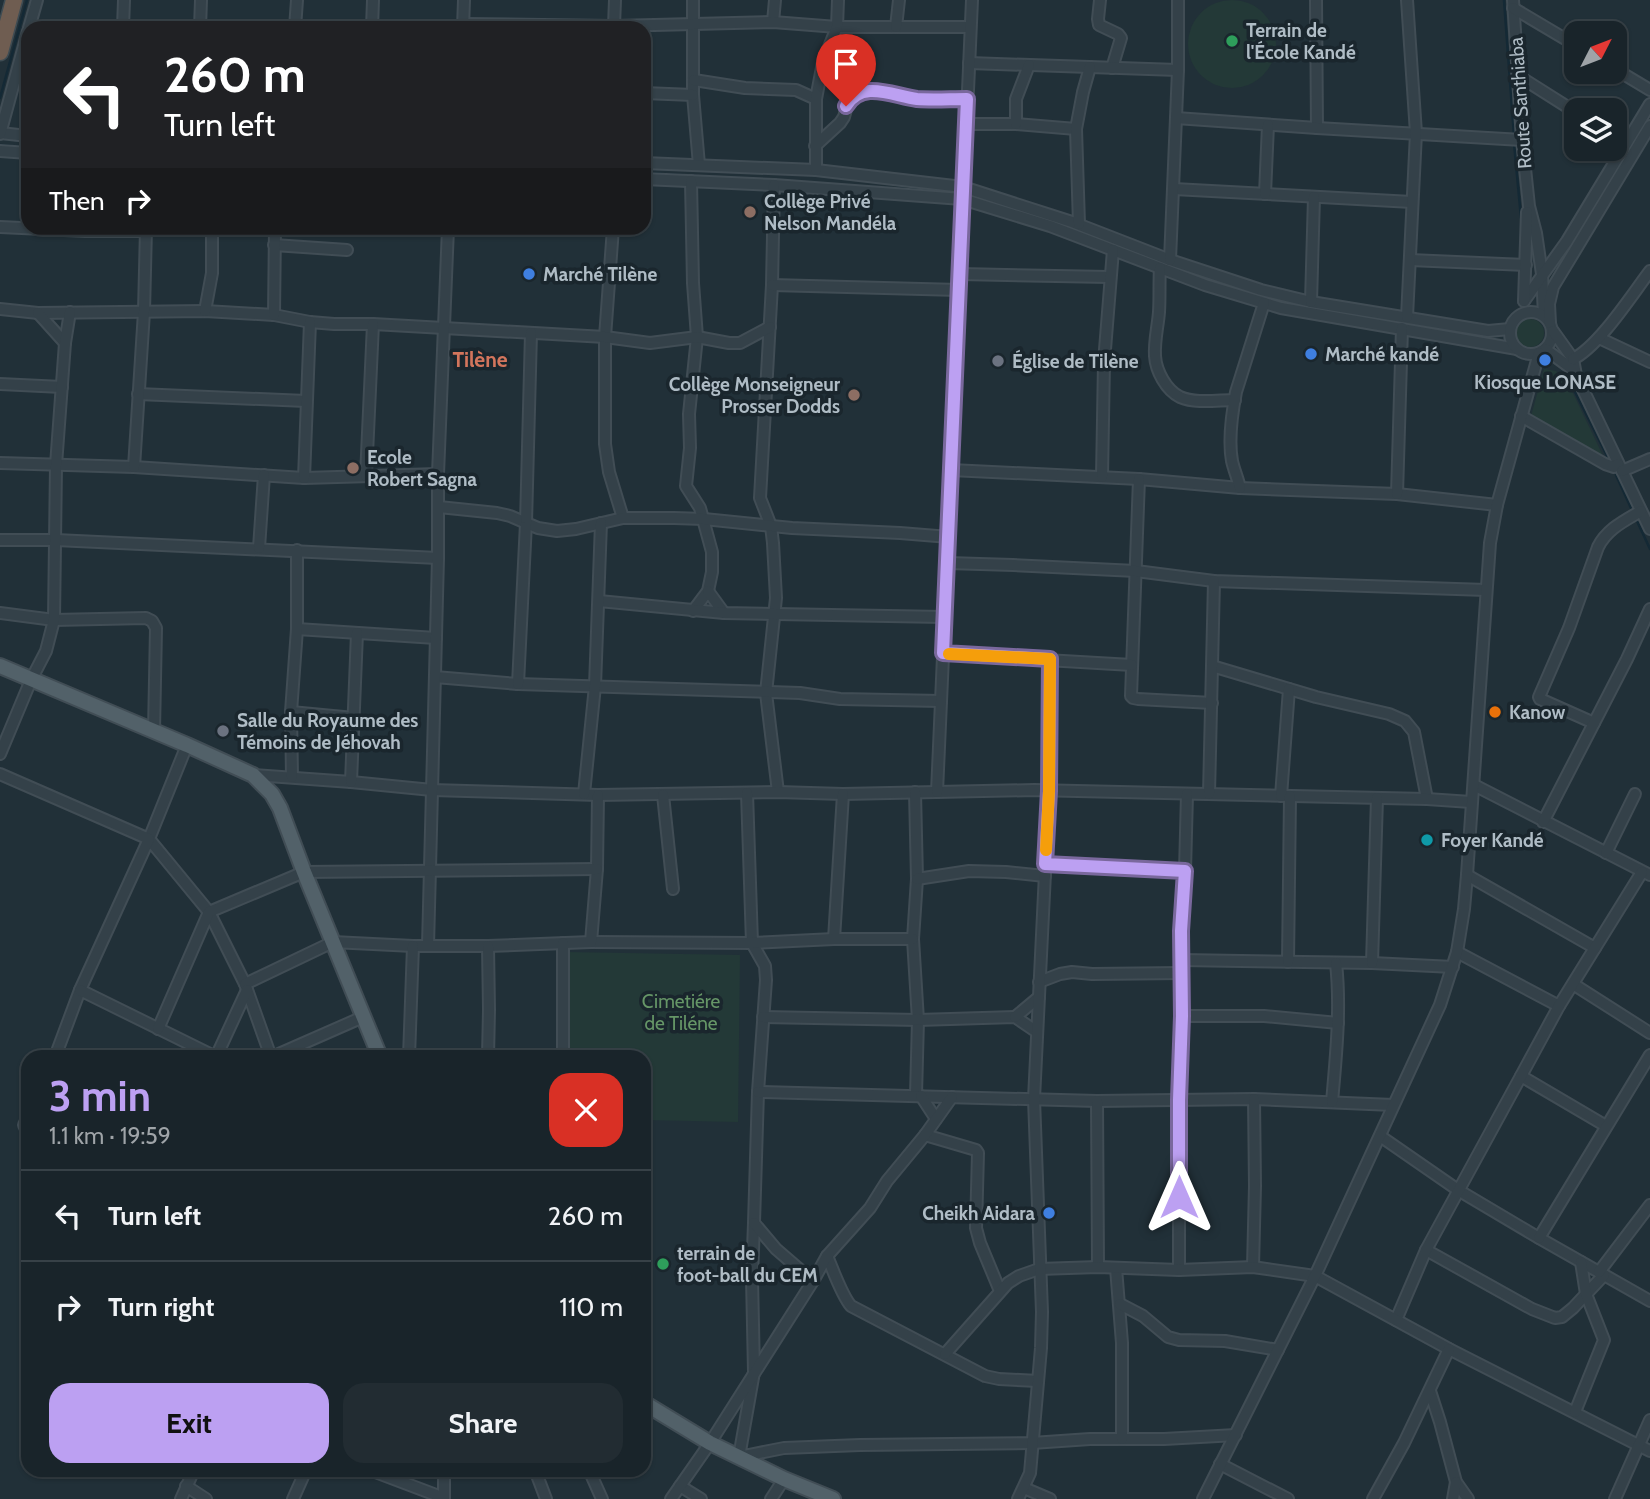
<!DOCTYPE html>
<meta charset="utf-8">
<style>
body{margin:0;font-family:Cabin,sans-serif;background:#222c32;color:#f1f3f6;height:100vh;display:flex;flex-direction:column;font-size:26px;white-space:nowrap}
*{box-sizing:border-box;margin:0}
p{font-size:23px;color:#9fa4a8}
.icon{flex:none;width:38px;height:38px;fill:none;stroke:currentColor;stroke-width:2;stroke-linecap:round;stroke-linejoin:round}
.map{position:relative;flex:1;overflow:hidden}
.panel{position:absolute;left:21px;top:1050px;width:630px;height:427px;display:flex;flex-direction:column;background:#19242a;border-radius:21px;box-shadow:0 2px 5px #0004,0 0 0 2px #374147}
.panel>*{flex:none}
.banner{position:absolute;left:21px;top:21px;width:630px;height:214px;border-radius:21px;box-shadow:0 2px 5px #0004,0 0 0 2px #374147;background:#202124;color:#fff;overflow:hidden}
.needle{width:46px;rotate:48deg}
.fabs{position:absolute;left:1564px;top:21px;display:grid;gap:14px}
.fabs a{display:grid;place-items:center;width:63px;height:63px;border-radius:14px;background:#19242a;box-shadow:0 2px 5px #0004,0 0 0 2px #374147;font-size:35px}
.pin{position:absolute;display:grid;place-items:center;width:60px;height:60px;color:#fff;margin:-72px -30px;border-radius:50% 50% 50% 0;rotate:-45deg;box-shadow:0 0 7px #0007}
.pin .icon{rotate:45deg}
.me{position:absolute;width:77px;margin:-38px;rotate:0deg;stroke-linejoin:round;filter:drop-shadow(0 0 5px #0008)}
.turn{display:flex;align-items:center;gap:24px;height:147px;padding:0 28px;font-size:32px}
.turn .icon{width:91px;height:91px;stroke-width:2.5}
.turn b{display:block;font-size:49px;line-height:60px}
.then{display:flex;align-items:center;height:66px;padding:0 28px;background:#0003;gap:14px;font-size:26px}
.round{display:grid;place-items:center;flex:none;width:74px;height:74px;border-radius:21px;background:#222c32}
.summary{display:flex;align-items:center;justify-content:space-between;height:119px;padding:0 28px}
h1{font-size:42px;font-weight:800;line-height:52px;color:#bca0f2}
.action{display:flex;gap:14px;margin-top:auto;padding:14px 28px}
.action a{flex:1;height:80px;border-radius:21px;background:#bca0f2;color:#111;font-size:28px;font-weight:800;line-height:80px;text-align:center}
.action a+a{background:#222c32;color:#f1f3f6}
ul{padding:0;list-style:none}
li{display:flex;align-items:center;gap:21px;height:91px;padding:0 28px;border-top:2px solid #374147}
li div{flex:1}
li b{display:block;font-size:26px}
li em{font-style:normal}
.map>svg:first-child{display:block}
.green{fill:#233937}
.lines{fill:none;stroke-linecap:round;stroke-linejoin:round}
.stream{stroke:#142935;stroke-width:2.5}
.minor-casing{stroke:#414d55;stroke-width:14}
.major-casing{stroke:#414d55;stroke-width:18}
.highway-casing{stroke:#3f4c53;stroke-width:19}
.minor{stroke:#344149;stroke-width:10}
.major{stroke:#526169;stroke-width:14}
.highway{stroke:#6f5d51;stroke-width:16}
.route-casing{stroke:#7a689d;stroke-width:18}
.route{stroke:#bca0f2;stroke-width:12}
.slow{stroke:#f59e0b;stroke-width:12}
.leisure-dot{fill:#2e9e5b;stroke:#1a262d;stroke-width:2.5}
.education-dot{fill:#8d6e63;stroke:#1a262d;stroke-width:2.5}
.shop-dot{fill:#3f7fe0;stroke:#1a262d;stroke-width:2.5}
.worship-dot{fill:#6b7280;stroke:#1a262d;stroke-width:2.5}
.food-dot{fill:#e8710a;stroke:#1a262d;stroke-width:2.5}
.culture-dot{fill:#0f9aa8;stroke:#1a262d;stroke-width:2.5}
.labels{text-anchor:middle;stroke-width:7;stroke-linejoin:round;paint-order:stroke}
.poi-label{font-size:19px;font-weight:bold;fill:#afbcc5;stroke:#1a262d;text-anchor:start}
.street-label{font-size:19px;fill:#afbcc5;stroke:#1a262d}
.park-label{font-size:19px;fill:#669667;stroke:#1a262d}
.neighbourhood-label{font-size:21px;font-weight:bold;fill:#d3755c;stroke:#1a262d}
</style>
<div class="map">
<svg width="1650" height="1499" viewBox="0 0 1650 1499">
<rect width="100%" height="100%" fill="#213038"/>
<g class="green">
<circle cx="1232" cy="44" r="44"/>
<circle cx="1530" cy="333" r="14"/>
<polygon points="1544,369 1556,371 1569,385 1606,462 1528,427"/>
<polygon points="567,952 740,955 738,1122 644,1120 644,1057 566,1057"/>
</g>
<g class="lines">
<g class="stream">
<polyline points="1504,0 1514,136"/>
<polyline points="0,98 27,0"/>
<polyline points="1514,143 1521,218"/>
<polyline points="0,145 28,148"/>
<polyline points="644,173 697,176"/>
<polyline points="871,187 951,192"/>
<polyline points="975,197 1017,210"/>
<polyline points="1561,262 1598,201"/>
<polyline points="1184,271 1224,285"/>
<polyline points="1353,315 1501,341"/>
<polyline points="1571,384 1609,460"/>
<polyline points="1616,475 1631,508"/>
<polyline points="1637,521 1650,549"/>
</g>
<defs>
<g id="minor">
<polyline points="693,0 693,95 699,165"/>
<polyline points="1100,0 1098,19 1099,25 1118,34 1121,38 1112,68"/>
<polyline points="1316,0 1317,128"/>
<polyline points="1513,0 1522,140 1529,206 1536,233 1542,274 1544,315"/>
<polyline points="1513,8 1577,46"/>
<polyline points="773,22 775,0"/>
<polyline points="463,24 614,26 773,22 837,27 970,27"/>
<polyline points="614,26 615,0"/>
<polyline points="896,27 899,0"/>
<polyline points="29,28 37,0"/>
<polyline points="123,28 124,0"/>
<polyline points="200,28 201,0"/>
<polyline points="295,28 297,0"/>
<polyline points="372,28 373,0"/>
<polyline points="463,28 464,0"/>
<polyline points="969,63 1178,70"/>
<polyline points="1615,69 1650,90"/>
<polyline points="1517,75 1577,113"/>
<polyline points="694,80 745,88 796,90 816,99"/>
<polyline points="644,93 693,95"/>
<polyline points="1176,118 1317,128 1522,140"/>
<polyline points="966,124 1016,124 1076,129"/>
<polyline points="1016,124 1016,99 1029,65"/>
<polyline points="0,133 28,136"/>
<polyline points="0,134 28,31"/>
<polyline points="815,146 840,123 844,117 848,102 860,92 882,91 917,99 967,99"/>
<polyline points="0,151 28,153"/>
<polyline points="644,163 816,170 963,187 1072,222 1170,260 1261,290 1311,302 1488,331 1510,329"/>
<polyline points="816,170 816,99 823,62 837,27 838,0"/>
<polyline points="644,179 774,185 962,199 1050,226 1205,285 1281,308 1517,349"/>
<polyline points="691,181 693,283 697,337 689,414 690,448 686,486 700,508 712,552 712,572 708,591 693,611"/>
<polyline points="774,185 772,285 760,498 771,526 773,543 776,598 766,693 778,792"/>
<polyline points="1174,189 1412,202"/>
<polyline points="1265,194 1268,125"/>
<polyline points="1079,224 1076,129 1083,92 1090,67"/>
<polyline points="0,227 85,231 146,231"/>
<polyline points="613,228 605,337 605,444 609,472 623,518"/>
<polyline points="274,245 347,250"/>
<polyline points="1170,260 1178,70 1178,0"/>
<polyline points="1410,260 1526,265"/>
<path d="M 1160,268 C 1159,283 1160,297 1159,312 C 1158,326 1154,341 1155,356 C 1156,371 1166,390 1180,397 C 1196,404 1218,400 1235,400"/>
<polyline points="960,274 1109,277"/>
<polyline points="772,285 959,290"/>
<polyline points="1524,301 1567,241 1650,104"/>
<polyline points="1524,301 1527,212"/>
<polyline points="1311,302 1314,197"/>
<polyline points="0,309 38,313 205,311 274,315 310,322 334,324 373,324 605,337 650,343 697,337 729,343 740,343 770,327"/>
<polyline points="205,311 212,273 212,228"/>
<circle cx="1531" cy="333" r="21"/>
<polyline points="38,313 65,343"/>
<polyline points="274,315 275,228"/>
<polyline points="1407,317 1416,133 1407,0"/>
<polyline points="1550,323 1549,304 1553,287 1650,126"/>
<polyline points="1553,331 1573,359 1576,375 1650,529"/>
<polyline points="1599,338 1650,362"/>
<polyline points="1545,349 1575,371"/>
<path d="M 1573,359 C 1599,346 1631,296 1650,271"/>
<polyline points="0,384 62,387"/>
<polyline points="138,394 306,401"/>
<polyline points="1521,416 1605,464 1614,467 1618,464"/>
<polyline points="0,463 134,467 304,478 438,474"/>
<polyline points="134,467 144,312 146,228"/>
<polyline points="951,470 1139,479 1240,488 1397,494 1497,505"/>
<polyline points="1622,471 1650,459"/>
<polyline points="366,476 373,324"/>
<polyline points="1102,477 1104,362 1113,250"/>
<polyline points="304,478 310,322"/>
<polyline points="1139,479 1131,696 1133,698 1138,699 1212,703"/>
<path d="M 1240,488 C 1238,479 1234,470 1232,461 C 1228,439 1232,413 1236,392 L 1264,303"/>
<polyline points="1397,494 1402,328"/>
<polyline points="439,507 497,513 510,516 538,528 557,531 576,529 623,518 674,518 704,519 792,528 900,533 949,537"/>
<polyline points="0,540 56,540 438,558"/>
<polyline points="259,548 264,475"/>
<polyline points="948,563 1013,565 1136,571 1214,581 1486,590"/>
<polyline points="708,591 724,613"/>
<polyline points="599,601 724,613 944,617"/>
<polyline points="0,613 54,620 146,618 152,621 156,628 154,731"/>
<polyline points="297,629 436,638"/>
<polyline points="943,654 1132,665"/>
<polyline points="1212,666 1316,697 1389,714 1405,721 1414,732 1427,799"/>
<polyline points="435,677 518,684 800,693 840,699 941,701"/>
<polyline points="518,684 526,523 531,333"/>
<polyline points="291,712 354,718"/>
<path d="M 1594,723 L 1540,699 L 1539,697 L 1569,628 L 1598,547 C 1607,529 1624,521 1641,511"/>
<polyline points="187,745 149,839 209,912 245,984 271,1057"/>
<polyline points="0,754 31,680 46,651 54,620 56,465 65,343 70,312"/>
<polyline points="0,774 149,839 80,990 55,1057"/>
<polyline points="253,775 351,782 432,790 598,795 778,792 843,794 1034,790 1427,799 1471,802"/>
<polyline points="292,777 291,712 297,629 297,550"/>
<polyline points="351,782 357,633"/>
<polyline points="1474,785 1650,875"/>
<polyline points="915,792 917,879 913,939 918,1020 916,1095"/>
<polyline points="937,792 972,0"/>
<polyline points="747,793 752,943 765,966 766,980 758,1092 754,1223 752,1278 754,1372 739,1457 784,1448 860,1445 1032,1443 1090,1439 1164,1439 1236,1435"/>
<polyline points="584,794 595,686 601,523"/>
<polyline points="1209,794 1214,581"/>
<polyline points="663,795 673,889"/>
<polyline points="1281,796 1289,689"/>
<polyline points="1543,822 1627,659 1650,609"/>
<polyline points="1606,853 1635,794"/>
<polyline points="1045,864 1185,871 1181,931 1182,1016 1179,1100 1179,1270"/>
<polyline points="1185,871 1187,794"/>
<polyline points="1467,875 1595,948"/>
<polyline points="917,879 969,871 1006,872 1045,876"/>
<polyline points="834,939 843,794"/>
<polyline points="591,942 752,943 834,939 913,939"/>
<polyline points="428,946 438,558 438,474 448,228"/>
<polyline points="1457,952 1559,1006"/>
<polyline points="1181,960 1372,963 1453,967"/>
<polyline points="1288,962 1290,796"/>
<polyline points="1372,963 1377,798"/>
<polyline points="1039,982 1060,974 1072,972 1092,974 1181,973"/>
<polyline points="245,984 333,942 413,946 488,946 591,942 597,869 598,795"/>
<polyline points="1573,984 1650,1033"/>
<polyline points="80,990 216,1057"/>
<polyline points="1182,1016 1264,1016 1338,1023"/>
<polyline points="763,1017 918,1020 1015,1017 1037,1032"/>
<polyline points="1015,1017 1039,997"/>
<polyline points="158,1029 209,912 304,872 597,869"/>
<polyline points="216,1057 247,990"/>
<polyline points="272,1057 363,1017"/>
<polyline points="409,1057 413,946"/>
<polyline points="488,1057 489,1010 488,946"/>
<polyline points="563,1057 563,943"/>
<polyline points="1521,1076 1606,1126"/>
<polyline points="758,1092 1097,1101 1254,1099 1393,1105"/>
<polyline points="921,1096 936,1119"/>
<polyline points="1097,1101 1098,1267"/>
<path d="M 1332,1102 C 1336,1056 1341,1009 1336,963"/>
<polyline points="28,1117 24,1125 28,1133"/>
<polyline points="925,1135 976,1150 978,1153 976,1228 980,1243 1000,1291"/>
<polyline points="1380,1136 1458,1190 1539,1238 1650,1301"/>
<polyline points="754,1223 776,1249 813,1281"/>
<polyline points="1539,1238 1650,1055"/>
<polyline points="1426,1250 1532,1309 1555,1318 1562,1317 1573,1308 1604,1275"/>
<path d="M 827,1256 C 833,1270 842,1296 851,1306 L 985,1376 L 999,1379 L 1038,1381"/>
<polyline points="1253,1267 1255,1186 1254,1099"/>
<polyline points="1116,1268 1122,1343 1122,1439"/>
<polyline points="1599,1272 1650,1205"/>
<polyline points="1120,1304 1143,1316 1168,1337 1179,1340 1225,1341 1278,1350"/>
<polyline points="1396,1320 1426,1250 1521,1076 1559,1006 1642,872"/>
<polyline points="945,1354 1008,1283 1019,1276 1039,1269 1098,1267 1179,1270 1253,1267 1315,1276 1449,1349 1650,1451"/>
<polyline points="1430,1391 1440,1422 1456,1482 1468,1499"/>
<polyline points="1575,1412 1604,1340 1586,1294 1581,1262"/>
<polyline points="1220,1464 1288,1499"/>
<polyline points="370,1470 444,1498 444,1470"/>
<polyline points="535,1470 546,1499"/>
<polyline points="589,1470 602,1499"/>
<polyline points="186,1486 206,1499"/>
<polyline points="680,1486 701,1499"/>
<polyline points="1024,1488 1050,1499"/>
<polyline points="181,1499 194,1470"/>
<polyline points="293,1499 306,1470"/>
<polyline points="671,1499 710,1443 813,1281 827,1256 870,1208 887,1181 925,1135 952,1097"/>
<polyline points="771,1499 784,1479"/>
<polyline points="1018,1499 1030,1473 1031,1462 1041,1348 1042,1312 1034,1099 1049,791 1050,659"/>
<polyline points="1203,1499 1315,1276 1440,1005 1457,952 1464,909 1467,875 1490,543 1497,505 1539,353"/>
<polyline points="1373,1499 1404,1443 1449,1349"/>
<polyline points="1453,1499 1456,1482"/>
<polyline points="1615,1499 1650,1420"/>
</g>
<g id="major">
<polyline points="0,666 187,745 253,775 272,794 280,808 304,872 380,1057"/>
<polyline points="644,1403 710,1443 784,1479 833,1499"/>
</g>
<polyline id="highway" points="0,52 14,0"/>
</defs>
<use href="#minor" class="minor-casing"/>
<use href="#major" class="major-casing"/>
<use href="#highway" class="highway-casing"/>
<use href="#minor" class="minor"/>
<use href="#major" class="major"/>
<use href="#highway" class="highway"/>
</g>
<g class="lines">
<defs>
<path id="route" d="M 846,106 C 862,79 893,96 917,99 C 933,100 950,99 967,99 L 943,653 L 1050,659 L 1049,791 L 1045,864 L 1185,871 L 1181,931 L 1182,1016 L 1179,1100 L 1179,1197"/>
</defs>
<use href="#route" class="route-casing"/>
<use href="#route" class="route"/>
<polyline class="slow" points="949,654 1050,659 1049,791 1046,850"/>
</g>
<g class="leisure-dot">
<circle cx="1232" cy="41" r="7"/>
<circle cx="663" cy="1264" r="7"/>
</g>
<g class="education-dot">
<circle cx="750" cy="212" r="7"/>
<circle cx="854" cy="395" r="7"/>
<circle cx="353" cy="468" r="7"/>
</g>
<g class="shop-dot">
<circle cx="529" cy="274" r="7"/>
<circle cx="1311" cy="354" r="7"/>
<circle cx="1545" cy="360" r="7"/>
<circle cx="1049" cy="1213" r="7"/>
</g>
<g class="worship-dot">
<circle cx="998" cy="361" r="7"/>
<circle cx="223" cy="731" r="7"/>
</g>
<circle class="food-dot" cx="1495" cy="712" r="7"/>
<circle class="culture-dot" cx="1427" cy="840" r="7"/>
<g class="labels">
<g class="poi-label">
<text x="1246" y="37">Terrain de<tspan x="1246" dy="22">l'École Kandé</tspan></text>
<text x="764" y="208">Collège Privé<tspan x="764" dy="22">Nelson Mandéla</tspan></text>
<text x="543" y="281">Marché Tilène</text>
<text x="1325" y="361">Marché kandé</text>
<text x="1012" y="368">Église de Tilène</text>
<text x="1545" y="389" text-anchor="middle">Kiosque LONASE</text>
<text x="840" y="391" text-anchor="end">Collège Monseigneur<tspan x="840" dy="22">Prosser Dodds</tspan></text>
<text x="367" y="464">Ecole<tspan x="367" dy="22">Robert Sagna</tspan></text>
<text x="1509" y="719">Kanow</text>
<text x="237" y="727">Salle du Royaume des<tspan x="237" dy="22">Témoins de Jéhovah</tspan></text>
<text x="1441" y="847">Foyer Kandé</text>
<text x="1035" y="1220" text-anchor="end">Cheikh Aidara</text>
<text x="677" y="1260">terrain de<tspan x="677" dy="22">foot-ball du CEM</tspan></text>
</g>
<g class="street-label">
<text transform="translate(1520 103) rotate(-94)" y="7">Route Santhiaba</text>
</g>
<g class="park-label">
<text x="681" y="1008">Cimetiére<tspan x="681" dy="22">de Tiléne</tspan></text>
</g>
<g class="neighbourhood-label">
<text x="480" y="367">Tilène</text>
</g>
</g>
</svg>
<div class="fabs">
<a><svg class="needle" viewBox="-14 -14 28 28"><path d="M0-13l5 13h-10z" fill="#e53935"/><path d="M0 13l5-13h-10z" fill="#9fa4a8"/></svg></a>
<a><svg class="icon" aria-label="layers" viewBox="0 0 24 24"><path d="M12 4l9 5-9 5-9-5zM3 14l9 5 9-5"/></svg></a>
</div>
<div class="pin" style="left:846px;top:106px;background:#d93025"><svg class="icon" aria-label="arrive" viewBox="0 0 24 24"><path d="M6 21V4h12l-3 4 3 4H6"/></svg></div>
<svg class="me" style="left:1179px;top:1197px" viewBox="-20 -20 40 40"><path d="M0-17L14 15 0 8-14 15z" fill="#bca0f2" stroke="#fff" stroke-width="4"/></svg>
<div class="banner">
<div class="turn"><svg class="icon" aria-label="left" viewBox="0 0 24 24"><path d="M17 20v-9H6M10 6l-5 5 5 5"/></svg><div><b>260 m</b>Turn left</div></div>
<div class="then">Then<svg class="icon" aria-label="right" viewBox="0 0 24 24"><path d="M7 20v-9h11M14 6l5 5-5 5"/></svg></div>
</div>
<section class="panel">
<div class="summary"><div><h1>3 min</h1><p>1.1 km · 19:59</p></div><a class="round" style="background:#d93025;color:#fff"><svg class="icon" aria-label="close" viewBox="0 0 24 24"><path d="M6 6l12 12M18 6L6 18"/></svg></a></div>
<ul>
<li><svg class="icon" aria-label="left" viewBox="0 0 24 24"><path d="M17 20v-9H6M10 6l-5 5 5 5"/></svg><div><b>Turn left</b></div><em>260 m</em></li>
<li><svg class="icon" aria-label="right" viewBox="0 0 24 24"><path d="M7 20v-9h11M14 6l5 5-5 5"/></svg><div><b>Turn right</b></div><em>110 m</em></li>
</ul>
<div class="action"><a>Exit</a><a>Share</a></div>
</section>
</div>
